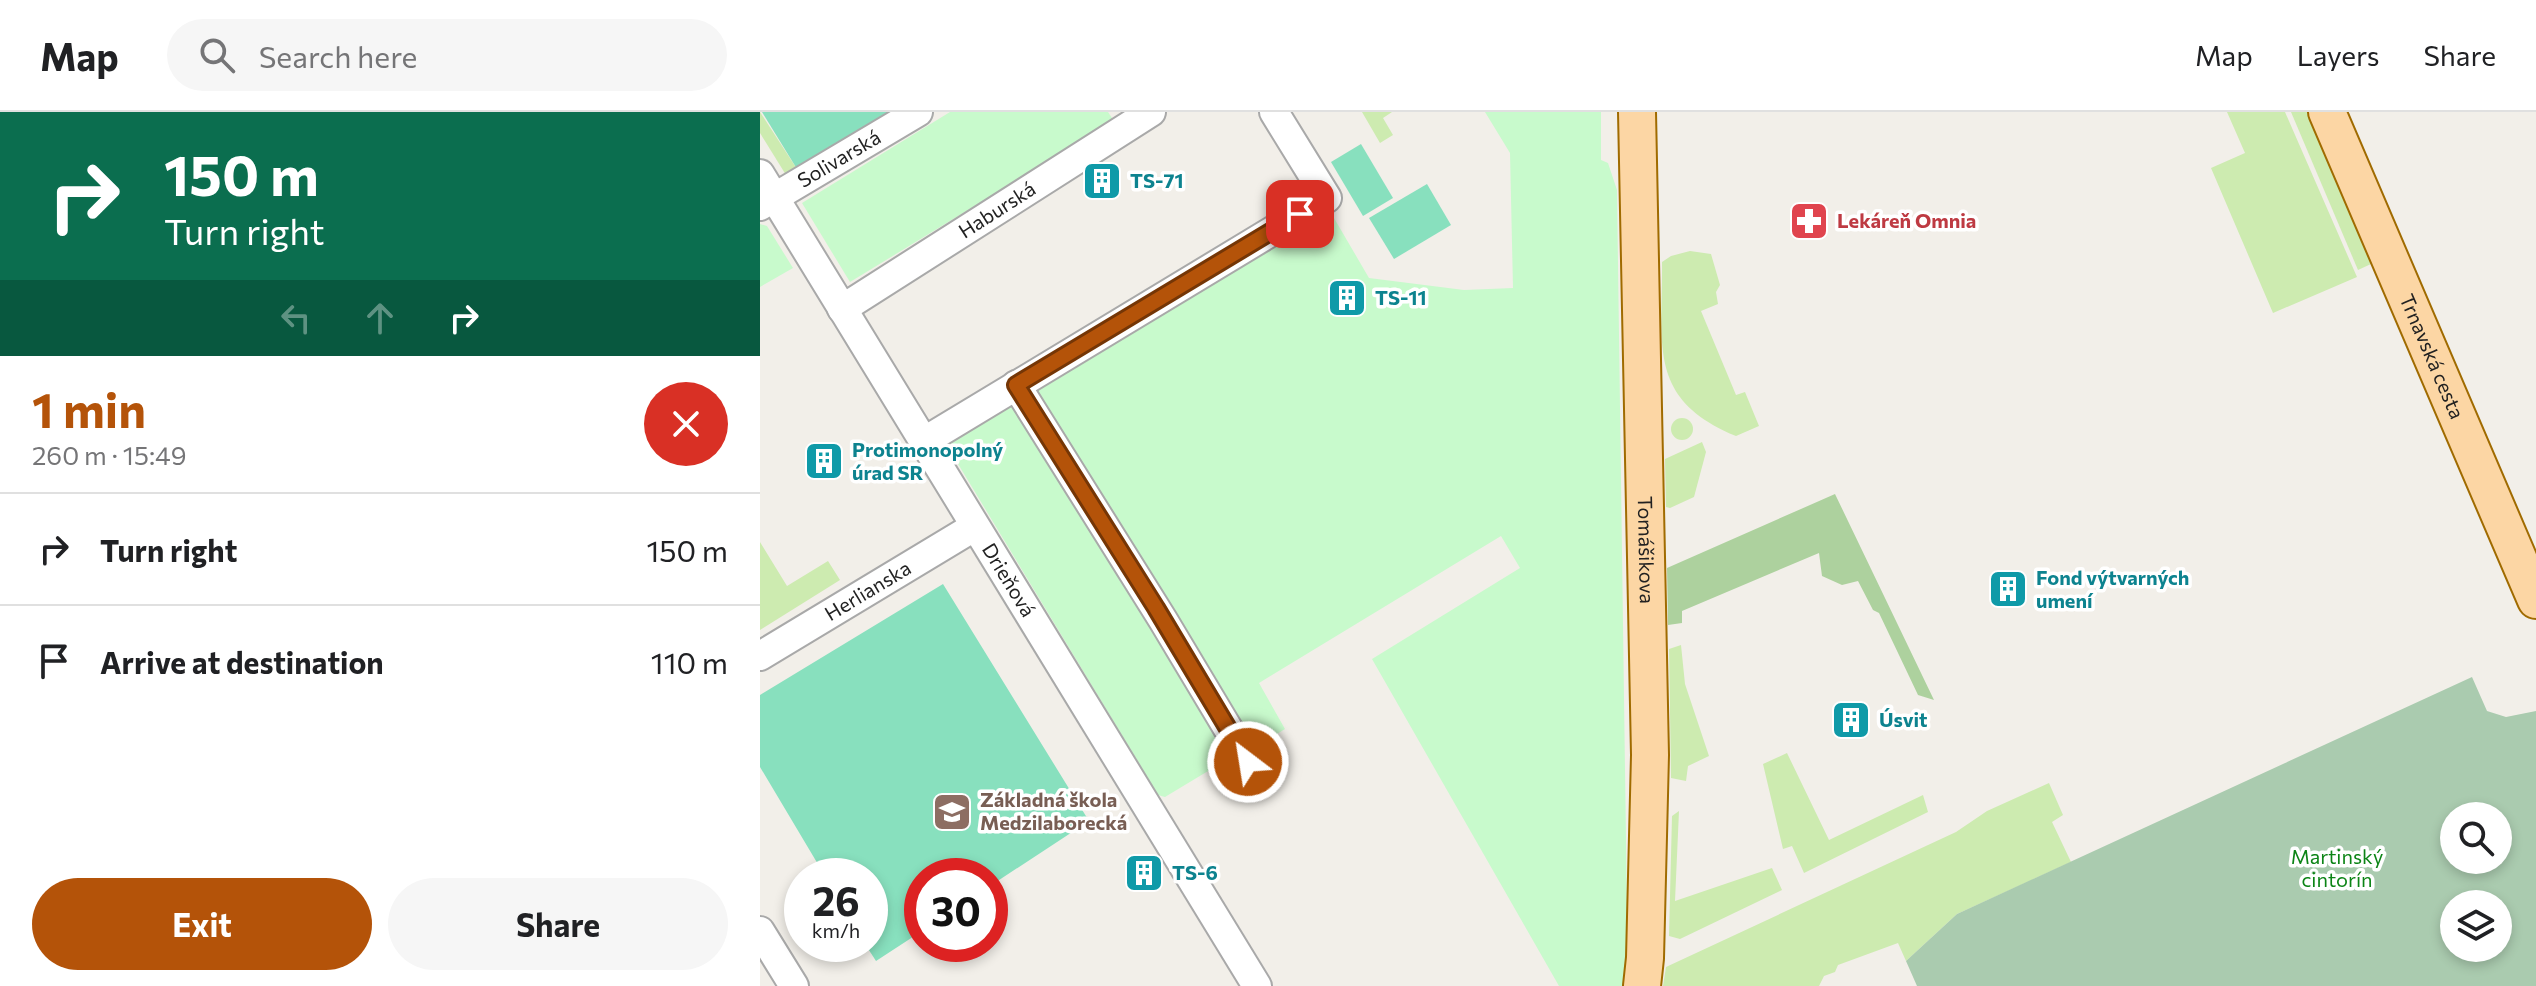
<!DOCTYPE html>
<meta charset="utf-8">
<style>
body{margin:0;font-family:Commissioner,sans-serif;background:#f6f6f6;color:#202124;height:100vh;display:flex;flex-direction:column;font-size:30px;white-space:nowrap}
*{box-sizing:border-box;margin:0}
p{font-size:26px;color:#757577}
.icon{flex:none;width:44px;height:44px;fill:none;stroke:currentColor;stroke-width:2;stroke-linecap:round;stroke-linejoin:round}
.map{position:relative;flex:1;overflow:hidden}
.sheet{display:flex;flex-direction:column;background:#fff;width:760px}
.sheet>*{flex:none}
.guide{background:#0b6e4f;color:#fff;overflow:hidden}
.fabs{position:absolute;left:1680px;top:690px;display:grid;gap:16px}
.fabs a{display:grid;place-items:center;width:72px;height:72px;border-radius:50%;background:#fff;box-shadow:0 4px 12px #0003;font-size:40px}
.speed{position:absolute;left:24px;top:746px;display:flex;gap:16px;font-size:40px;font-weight:700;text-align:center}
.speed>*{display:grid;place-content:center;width:104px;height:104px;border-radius:50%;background:#fff;box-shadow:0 4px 12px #0003;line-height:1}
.speed small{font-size:20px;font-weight:400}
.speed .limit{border:12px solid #d22;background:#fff;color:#111}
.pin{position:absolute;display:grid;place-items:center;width:68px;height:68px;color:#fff;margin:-34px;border-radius:16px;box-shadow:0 4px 12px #0006}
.me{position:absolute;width:88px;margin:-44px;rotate:329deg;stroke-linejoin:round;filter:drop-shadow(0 0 6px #0008)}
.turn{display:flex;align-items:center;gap:28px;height:168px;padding:0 32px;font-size:36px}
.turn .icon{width:104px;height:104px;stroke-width:2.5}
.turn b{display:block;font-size:56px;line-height:68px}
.lanes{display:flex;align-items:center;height:76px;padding:0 32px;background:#0003;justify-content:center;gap:40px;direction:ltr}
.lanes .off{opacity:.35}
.round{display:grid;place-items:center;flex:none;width:84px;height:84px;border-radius:42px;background:#f6f6f6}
.overview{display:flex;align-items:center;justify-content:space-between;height:136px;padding:0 32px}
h1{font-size:48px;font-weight:700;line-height:60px;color:#b45309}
.primary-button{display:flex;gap:16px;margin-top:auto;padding:16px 32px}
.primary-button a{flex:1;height:92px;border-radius:48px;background:#b45309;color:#fff;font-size:32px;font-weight:700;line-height:92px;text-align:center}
.primary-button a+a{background:#f6f6f6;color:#202124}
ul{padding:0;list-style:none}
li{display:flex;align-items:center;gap:24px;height:112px;padding:0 32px;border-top:2px solid #e0e0e0}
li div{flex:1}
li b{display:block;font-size:30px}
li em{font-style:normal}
header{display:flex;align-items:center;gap:48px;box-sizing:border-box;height:112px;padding:0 40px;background:#fff;border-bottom:2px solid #e0e0e0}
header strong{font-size:38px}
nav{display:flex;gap:44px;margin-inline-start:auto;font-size:28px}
.search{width:560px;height:72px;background:#f6f6f6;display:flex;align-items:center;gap:20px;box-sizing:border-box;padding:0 28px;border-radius:44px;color:#757577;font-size:30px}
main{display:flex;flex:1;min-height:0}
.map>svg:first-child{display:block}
.grass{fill:#cdebb0}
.forest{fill:#add19e}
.cemetery{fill:#aacbaf;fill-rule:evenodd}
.park{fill:#c8facc}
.pitch{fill:#88e0be}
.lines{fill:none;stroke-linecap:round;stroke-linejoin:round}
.minor-casing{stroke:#a9a9a9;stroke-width:32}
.major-casing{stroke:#a06b00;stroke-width:40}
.minor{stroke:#fff;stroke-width:28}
.major{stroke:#fcd6a4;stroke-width:36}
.route-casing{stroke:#753606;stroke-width:20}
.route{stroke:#b45309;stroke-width:14}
.labels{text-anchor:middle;stroke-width:7;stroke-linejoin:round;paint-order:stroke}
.street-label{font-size:20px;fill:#222;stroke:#fff}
.culture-label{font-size:20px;font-weight:bold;fill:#0d838f;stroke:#fff;text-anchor:start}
.health-label{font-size:20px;font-weight:bold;fill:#be3a42;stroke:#fff;text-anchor:start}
.education-label{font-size:20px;font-weight:bold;fill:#785e54;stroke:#fff;text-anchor:start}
.park-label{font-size:20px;fill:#0c8416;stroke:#fff}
</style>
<header>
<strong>Map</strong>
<div class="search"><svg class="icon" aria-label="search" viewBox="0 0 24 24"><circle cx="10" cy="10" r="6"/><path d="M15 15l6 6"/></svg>Search here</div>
<nav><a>Map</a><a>Layers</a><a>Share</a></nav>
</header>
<main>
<section class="sheet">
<div class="guide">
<div class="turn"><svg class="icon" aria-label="right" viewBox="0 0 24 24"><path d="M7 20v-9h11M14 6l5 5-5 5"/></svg><div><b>150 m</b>Turn right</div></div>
<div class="lanes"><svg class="icon off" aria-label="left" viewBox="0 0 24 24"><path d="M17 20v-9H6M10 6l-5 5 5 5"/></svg><svg class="icon off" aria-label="ahead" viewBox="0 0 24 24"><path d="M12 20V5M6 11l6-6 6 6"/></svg><svg class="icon" aria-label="right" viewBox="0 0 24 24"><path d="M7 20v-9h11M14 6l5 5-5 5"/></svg></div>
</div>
<div class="overview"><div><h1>1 min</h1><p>260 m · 15:49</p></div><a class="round" style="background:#d93025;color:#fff"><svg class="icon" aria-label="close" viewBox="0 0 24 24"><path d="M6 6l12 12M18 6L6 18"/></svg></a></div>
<ul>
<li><svg class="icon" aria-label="right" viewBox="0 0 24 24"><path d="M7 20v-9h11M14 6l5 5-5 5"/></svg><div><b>Turn right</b></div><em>150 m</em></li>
<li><svg class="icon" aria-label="arrive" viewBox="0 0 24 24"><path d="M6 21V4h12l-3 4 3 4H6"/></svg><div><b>Arrive at destination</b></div><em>110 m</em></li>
</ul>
<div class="primary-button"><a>Exit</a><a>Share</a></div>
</section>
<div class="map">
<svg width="1776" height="874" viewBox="0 0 1776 874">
<rect width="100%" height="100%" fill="#f2efe9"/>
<g class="grass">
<polygon points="0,0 37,57 26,63 0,21"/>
<polygon points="602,0 632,0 623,6 633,23 620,31"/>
<polygon points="1467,0 1525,0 1597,165 1513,201 1451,56 1485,41"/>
<polygon points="1531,0 1554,0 1610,134 1611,152 1598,158"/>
<path d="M 930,139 L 951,142 L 960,173 L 956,180 L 958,192 L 941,199 L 976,283 L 985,280 L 999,314 L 976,324 C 886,287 903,232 902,150 L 911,144 Z"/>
<circle cx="922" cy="317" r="11"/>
<polygon points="942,330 946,340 934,385 910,396 906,395 905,347"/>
<polygon points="0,430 27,474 68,449 80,468 0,518"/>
<polygon points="921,533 925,572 949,644 928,654 926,669 911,666 909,537"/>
<polygon points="1027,641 1069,728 1163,683 1168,700 1044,761 1032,734 1023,737 1003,652"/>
<polygon points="1289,671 1303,703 1292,710 1311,750 1197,802 1146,849 1138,831 1078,853 1075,860 1064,864 1059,874 903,874 906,855 1196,720 1227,699"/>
<polygon points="919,699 915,789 1012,756 1022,778 920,827 909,824 912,704"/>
</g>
<polygon class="forest" points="1075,382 1174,588 1158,583 1119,501 1113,498 1098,469 1082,473 1062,464 1059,441 922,499 922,511 908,513 907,456"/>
<path class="cemetery" d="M 1712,565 L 1727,599 L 1746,605 L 1776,599 L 1776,874 L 1157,874 L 1146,849 L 1197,802 ZM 1694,704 L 1738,704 L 1738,748 L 1694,748 ZM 1694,792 L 1738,792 L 1738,836 L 1694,836 Z"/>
<g class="park">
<polygon points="190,0 348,0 354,9 90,170 42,91"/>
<polygon points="725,0 841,0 841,48 848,51 857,78 868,874 799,874 612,547 760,456 741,424 499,571 525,617 488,640 270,283 274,271 567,94 609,166 704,178 753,176 750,41"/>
<polygon points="0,112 7,114 33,156 0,175"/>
<polygon points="260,280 478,641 405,685 398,683 189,337 191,322"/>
</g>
<g class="pitch">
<polygon points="2,0 134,0 37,57"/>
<polygon points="601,32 633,86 603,104 571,50"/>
<polygon points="667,72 691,113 634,147 609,106"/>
<polygon points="183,472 329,709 230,774 230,764 162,764 162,819 116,849 105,832 110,832 110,764 65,764 0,655 0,583"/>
</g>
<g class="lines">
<defs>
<g id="minor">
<path id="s1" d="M 0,62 L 497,874"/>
<path id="s2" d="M 0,94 L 158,0"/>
<path id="s3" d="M 82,197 L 391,0"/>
<polyline points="256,273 403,508 488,650"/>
<polyline points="163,330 567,86 514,0"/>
<path id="s4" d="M 0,544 L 214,415"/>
<polyline points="0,819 34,874"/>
</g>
<g id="major">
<path id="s5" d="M 877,0 L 890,643 L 885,846 L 882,874"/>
<path id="s6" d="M 1567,0 L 1776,488"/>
</g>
</defs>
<use href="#minor" class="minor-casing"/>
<use href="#major" class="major-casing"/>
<use href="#minor" class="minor"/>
<use href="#major" class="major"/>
</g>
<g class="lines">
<defs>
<polyline id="route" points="488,650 396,496 256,273 540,102"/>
</defs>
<use href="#route" class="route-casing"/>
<use href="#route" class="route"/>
</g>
<defs>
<symbol id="building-square" viewBox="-11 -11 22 22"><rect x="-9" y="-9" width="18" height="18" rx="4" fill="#0f9aa8" stroke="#fff"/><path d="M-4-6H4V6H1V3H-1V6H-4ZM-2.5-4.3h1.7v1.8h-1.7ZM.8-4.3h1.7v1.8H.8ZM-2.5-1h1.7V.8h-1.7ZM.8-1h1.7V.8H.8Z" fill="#fff"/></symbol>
<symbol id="pharmacy-square" viewBox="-11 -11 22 22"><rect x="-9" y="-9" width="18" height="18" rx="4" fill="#e0444e" stroke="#fff"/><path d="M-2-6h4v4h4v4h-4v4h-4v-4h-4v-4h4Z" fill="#fff"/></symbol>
<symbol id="school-square" viewBox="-11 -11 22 22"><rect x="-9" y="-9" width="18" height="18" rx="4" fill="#8d6e63" stroke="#fff"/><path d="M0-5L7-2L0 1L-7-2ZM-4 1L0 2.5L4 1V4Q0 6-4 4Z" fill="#fff"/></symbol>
</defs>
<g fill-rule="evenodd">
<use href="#building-square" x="320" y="47" width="44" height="44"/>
<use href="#pharmacy-square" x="1027" y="87" width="44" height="44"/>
<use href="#building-square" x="565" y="164" width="44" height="44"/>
<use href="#building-square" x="42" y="327" width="44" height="44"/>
<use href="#building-square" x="1226" y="455" width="44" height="44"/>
<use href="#building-square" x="1069" y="586" width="44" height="44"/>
<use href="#school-square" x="170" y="678" width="44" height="44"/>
<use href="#building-square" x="362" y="739" width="44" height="44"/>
</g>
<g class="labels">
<g class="street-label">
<text dy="7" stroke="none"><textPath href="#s2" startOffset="92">Solivarská</textPath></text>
<text dy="7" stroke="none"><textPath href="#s3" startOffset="184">Haburská</textPath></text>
<text dy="7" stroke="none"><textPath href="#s6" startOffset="266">Trnavská cesta</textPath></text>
<text dy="7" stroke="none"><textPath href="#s5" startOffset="438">Tomášikova</textPath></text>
<text dy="7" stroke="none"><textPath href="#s1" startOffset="476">Drieňová</textPath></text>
<text dy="7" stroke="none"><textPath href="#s4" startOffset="126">Herlianska</textPath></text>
</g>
<g class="culture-label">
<text x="370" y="76">TS-71</text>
<text x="615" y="193">TS-11</text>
<text x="92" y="345">Protimonopolný<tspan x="92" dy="23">úrad SR</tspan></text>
<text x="1276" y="473">Fond výtvarných<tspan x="1276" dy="23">umení</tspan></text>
<text x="1119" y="615">Úsvit</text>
<text x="412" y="768">TS-6</text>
</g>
<g class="health-label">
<text x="1077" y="116">Lekáreň Omnia</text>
</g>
<g class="education-label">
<text x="220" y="695">Základná škola<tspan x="220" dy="23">Medzilaborecká</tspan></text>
</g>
<g class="park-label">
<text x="1577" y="752">Martinský<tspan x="1577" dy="23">cintorín</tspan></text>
</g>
</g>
</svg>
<div class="fabs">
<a><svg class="icon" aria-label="search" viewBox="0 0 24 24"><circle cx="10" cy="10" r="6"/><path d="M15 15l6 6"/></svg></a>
<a><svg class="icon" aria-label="layers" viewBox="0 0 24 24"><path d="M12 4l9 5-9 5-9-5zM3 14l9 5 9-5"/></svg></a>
</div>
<div class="speed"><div>26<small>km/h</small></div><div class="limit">30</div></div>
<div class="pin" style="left:540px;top:102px;background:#d93025"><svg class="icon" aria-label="arrive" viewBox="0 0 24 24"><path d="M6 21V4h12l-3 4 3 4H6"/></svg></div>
<svg class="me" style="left:488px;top:650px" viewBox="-20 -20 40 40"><circle r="17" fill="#b45309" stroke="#fff" stroke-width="3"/><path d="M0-11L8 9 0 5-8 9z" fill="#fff"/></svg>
</div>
</main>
